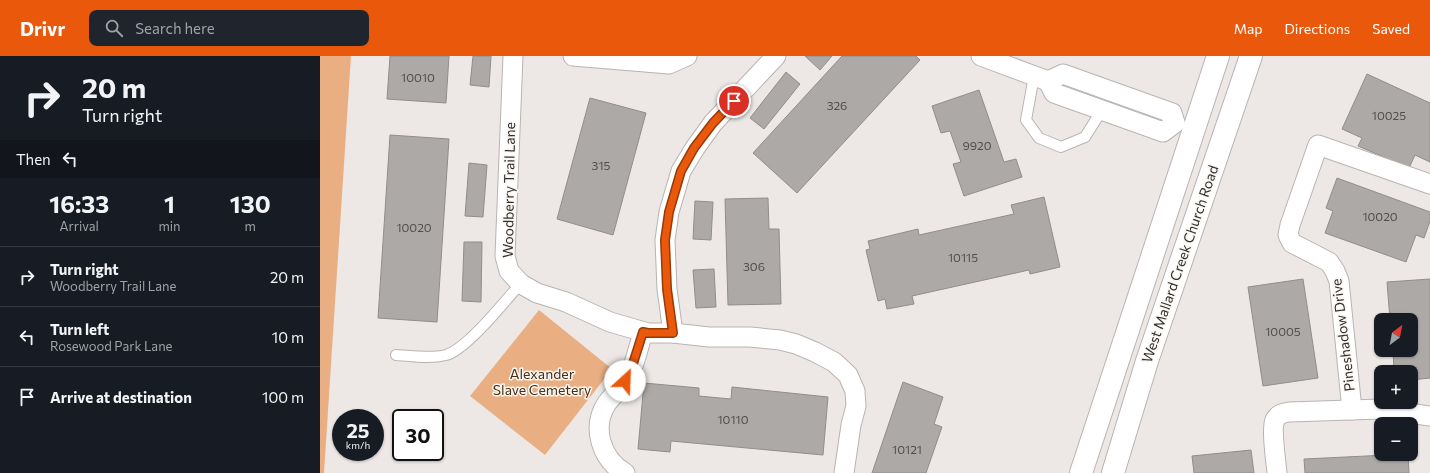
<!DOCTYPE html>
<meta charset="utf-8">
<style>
body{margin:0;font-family:Commissioner,sans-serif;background:#20242c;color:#f1f3f6;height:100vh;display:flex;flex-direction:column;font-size:15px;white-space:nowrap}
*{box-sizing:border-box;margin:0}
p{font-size:13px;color:#9ea1a6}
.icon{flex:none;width:22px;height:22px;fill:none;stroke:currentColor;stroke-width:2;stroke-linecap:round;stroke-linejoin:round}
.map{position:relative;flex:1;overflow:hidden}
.sheet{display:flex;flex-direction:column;background:#171b24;width:320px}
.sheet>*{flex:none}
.guide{background:#171b24;color:#f1f3f6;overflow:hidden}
.needle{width:26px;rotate:32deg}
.controls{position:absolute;left:1054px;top:257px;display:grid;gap:8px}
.controls a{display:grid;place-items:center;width:44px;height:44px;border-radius:8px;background:#171b24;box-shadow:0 1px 3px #0004;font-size:20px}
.speed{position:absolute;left:12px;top:353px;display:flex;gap:8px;font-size:20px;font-weight:700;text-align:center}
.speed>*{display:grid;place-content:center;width:52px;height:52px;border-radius:50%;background:#171b24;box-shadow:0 1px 3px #0004;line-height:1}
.speed small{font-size:10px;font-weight:400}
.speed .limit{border:2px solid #111;border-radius:6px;background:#fff;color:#111}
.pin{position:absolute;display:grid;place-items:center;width:34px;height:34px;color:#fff;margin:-17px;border:2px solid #fff;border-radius:50%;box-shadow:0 1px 4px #0007}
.me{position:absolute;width:44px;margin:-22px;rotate:25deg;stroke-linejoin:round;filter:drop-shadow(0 0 3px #0008)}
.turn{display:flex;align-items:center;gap:14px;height:84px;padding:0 16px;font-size:18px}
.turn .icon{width:52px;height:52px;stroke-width:2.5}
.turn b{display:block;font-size:28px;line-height:34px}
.then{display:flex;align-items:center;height:38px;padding:0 16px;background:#0003;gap:8px;font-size:15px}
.eta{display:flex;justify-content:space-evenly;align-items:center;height:68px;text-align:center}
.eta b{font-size:24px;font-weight:700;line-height:28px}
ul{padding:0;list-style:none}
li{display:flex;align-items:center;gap:12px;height:60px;padding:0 16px;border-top:1px solid #363941}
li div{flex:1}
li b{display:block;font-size:15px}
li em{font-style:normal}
header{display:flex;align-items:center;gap:24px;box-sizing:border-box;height:56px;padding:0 20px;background:#ea580c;color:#fff}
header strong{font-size:19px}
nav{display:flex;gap:22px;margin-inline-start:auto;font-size:14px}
.search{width:280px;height:36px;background:#20242c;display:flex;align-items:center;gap:10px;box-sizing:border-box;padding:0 14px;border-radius:8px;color:#9ea1a6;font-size:15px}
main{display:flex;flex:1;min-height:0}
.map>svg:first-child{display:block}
.green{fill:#e9af83}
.building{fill:#ada9a6;stroke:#918d8a}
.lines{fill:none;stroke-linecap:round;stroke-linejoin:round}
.lane-casing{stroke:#b8b4b1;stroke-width:12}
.street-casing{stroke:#b8b4b1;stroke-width:21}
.secondary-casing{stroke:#b8b4b1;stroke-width:24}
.lane{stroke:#fff;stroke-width:10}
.street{stroke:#fff;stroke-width:19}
.secondary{stroke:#fff;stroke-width:22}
.route-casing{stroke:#983908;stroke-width:10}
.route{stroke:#ea580c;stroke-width:7}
.labels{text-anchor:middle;stroke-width:3;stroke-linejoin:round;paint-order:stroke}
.number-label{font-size:12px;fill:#514e4d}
.street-label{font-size:14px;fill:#32302f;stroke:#faf6f2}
.park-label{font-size:14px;fill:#492c14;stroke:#faf6f2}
</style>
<header>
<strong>Drivr</strong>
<div class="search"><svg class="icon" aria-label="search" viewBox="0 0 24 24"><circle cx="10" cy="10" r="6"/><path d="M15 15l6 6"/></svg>Search here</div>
<nav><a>Map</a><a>Directions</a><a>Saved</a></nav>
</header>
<main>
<section class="sheet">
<div class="guide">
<div class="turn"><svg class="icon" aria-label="right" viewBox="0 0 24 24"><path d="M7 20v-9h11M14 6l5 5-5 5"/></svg><div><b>20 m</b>Turn right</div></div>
<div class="then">Then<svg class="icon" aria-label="left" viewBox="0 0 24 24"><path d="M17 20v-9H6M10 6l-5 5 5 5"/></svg></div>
</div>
<div class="eta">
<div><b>16:33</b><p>Arrival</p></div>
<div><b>1</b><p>min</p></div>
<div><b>130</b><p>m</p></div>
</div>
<ul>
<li><svg class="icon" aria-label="right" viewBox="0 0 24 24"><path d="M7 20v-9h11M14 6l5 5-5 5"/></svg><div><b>Turn right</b><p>Woodberry Trail Lane</p></div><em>20 m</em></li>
<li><svg class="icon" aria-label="left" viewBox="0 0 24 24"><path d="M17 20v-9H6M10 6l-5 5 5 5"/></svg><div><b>Turn left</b><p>Rosewood Park Lane</p></div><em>10 m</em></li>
<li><svg class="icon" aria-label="arrive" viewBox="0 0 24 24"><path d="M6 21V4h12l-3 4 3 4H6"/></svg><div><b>Arrive at destination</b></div><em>100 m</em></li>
</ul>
</section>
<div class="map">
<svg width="1110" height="417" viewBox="0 0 1110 417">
<rect width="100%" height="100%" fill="#ede8e5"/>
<g class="green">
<polygon points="0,0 31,0 4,417 0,417"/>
<polygon points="219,254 292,313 225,399 150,340"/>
</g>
<g class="building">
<polygon points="70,0 129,0 126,47 67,43"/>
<polygon points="153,0 171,0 169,31 150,29"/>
<polygon points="485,0 512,0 500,14"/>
<polygon points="522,0 596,0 600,4 477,137 433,97"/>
<polygon points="466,16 480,28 444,73 430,62"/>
<polygon points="1047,18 1110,47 1110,106 1095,99 1089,112 1038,90 1042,82 1022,73"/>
<polygon points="659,34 684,106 696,103 702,121 644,140 633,108 641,106 630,75 621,77 612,50"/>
<polygon points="270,42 326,57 293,179 237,163"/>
<polygon points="70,79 129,83 117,266 58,262"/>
<polygon points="149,107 167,109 163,161 145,160"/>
<polygon points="1017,122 1110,156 1110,165 1104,182 1096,179 1086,206 1005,177 1013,155 1006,152"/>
<polygon points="724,141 740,211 710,218 709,214 592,240 594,248 567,253 565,243 558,245 546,194 550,193 548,185 598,173 599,179 694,158 691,149"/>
<polygon points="448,142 449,173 459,173 461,248 408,249 405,143"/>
<polygon points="375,145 393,146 391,184 373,183"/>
<polygon points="144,186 162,186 161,246 142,245"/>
<polygon points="394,213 396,251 376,252 373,214"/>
<polygon points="983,223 998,322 943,330 928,231"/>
<polygon points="1110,223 1110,322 1091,324 1091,316 1074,316 1073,294 1091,294 1091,264 1070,264 1067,226"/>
<polygon points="583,326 623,341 614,368 622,371 606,417 552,417"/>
<polygon points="324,327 379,332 379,340 411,343 412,331 508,341 503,399 351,385 350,396 318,393"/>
<polygon points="931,394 934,417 874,417 872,400"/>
<polygon points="1088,398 1089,417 985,417 984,403"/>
</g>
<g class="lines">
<defs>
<g id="lane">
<polyline points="714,20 706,64 719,82 741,91 765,81 782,54"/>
<path d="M 76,299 C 92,300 110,303 126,299 C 147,293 185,245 201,227"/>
</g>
<g id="street">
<polyline points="193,0 185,200 189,215 201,228 217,237 246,246 290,266 328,277 353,277 389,281 430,281 460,284 476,288 495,296 514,306 528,319 535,335 536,350 531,369 524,417"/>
<polyline points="253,0 349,8 367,0"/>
<polyline points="661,0 728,25 743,18 852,57 855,67"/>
<polyline points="728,25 734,37 843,76 855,67"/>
<polyline points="353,277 347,233 345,184 349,156 361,115 375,92 393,67 456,0"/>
<polyline points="1032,354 1019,225 1015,215 1009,206 972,187 968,179 970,169 998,89 1110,128"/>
<path d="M 305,417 C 281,403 271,371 287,347 C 295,337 304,328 310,317 C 316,305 319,289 323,276"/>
<path d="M 957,417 C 956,406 951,372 955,364 C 958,358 963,357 969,356 L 1061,353 L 1110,360"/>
</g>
<g id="secondary">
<polyline points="761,417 898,0"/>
<polyline points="793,417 827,305 931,0"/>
</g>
</defs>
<use href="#lane" class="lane-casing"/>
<use href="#street" class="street-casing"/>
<use href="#secondary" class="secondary-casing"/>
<use href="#lane" class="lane"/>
<use href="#street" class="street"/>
<use href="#secondary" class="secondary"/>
</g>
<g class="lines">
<defs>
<polyline id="route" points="305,325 310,317 323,276 328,277 353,277 347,233 345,184 349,156 361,115 374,92 393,67 414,45"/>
</defs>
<use href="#route" class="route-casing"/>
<use href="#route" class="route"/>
</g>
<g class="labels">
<g class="number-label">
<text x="98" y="26">10010</text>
<text x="517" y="54">326</text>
<text x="1069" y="64">10025</text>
<text x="657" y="94">9920</text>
<text x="281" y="114">315</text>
<text x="1060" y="165">10020</text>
<text x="94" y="176">10020</text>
<text x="643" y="206">10115</text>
<text x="434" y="215">306</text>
<text x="963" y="280">10005</text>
<text x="413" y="368">10110</text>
<text x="587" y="398">10121</text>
</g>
<g class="street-label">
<text transform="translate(189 134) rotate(-89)" y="5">Woodberry Trail Lane</text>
<text transform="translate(860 208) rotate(-71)" y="5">West Mallard Creek Church Road</text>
<text transform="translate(1023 279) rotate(-97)" y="5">Pineshadow Drive</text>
</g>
<g class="park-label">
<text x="222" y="323">Alexander<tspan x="222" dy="16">Slave Cemetery</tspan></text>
</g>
</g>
</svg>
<div class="controls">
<a><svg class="needle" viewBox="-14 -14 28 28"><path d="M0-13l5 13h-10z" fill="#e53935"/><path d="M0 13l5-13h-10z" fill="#9ea1a6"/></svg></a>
<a>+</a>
<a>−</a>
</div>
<div class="speed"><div>25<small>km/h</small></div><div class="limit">30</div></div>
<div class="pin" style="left:414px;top:45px;background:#d93025"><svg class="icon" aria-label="arrive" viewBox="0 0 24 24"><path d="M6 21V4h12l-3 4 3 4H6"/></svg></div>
<svg class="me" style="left:305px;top:325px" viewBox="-20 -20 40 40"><circle r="19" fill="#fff"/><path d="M0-13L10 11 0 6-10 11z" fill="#ea580c"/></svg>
</div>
</main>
